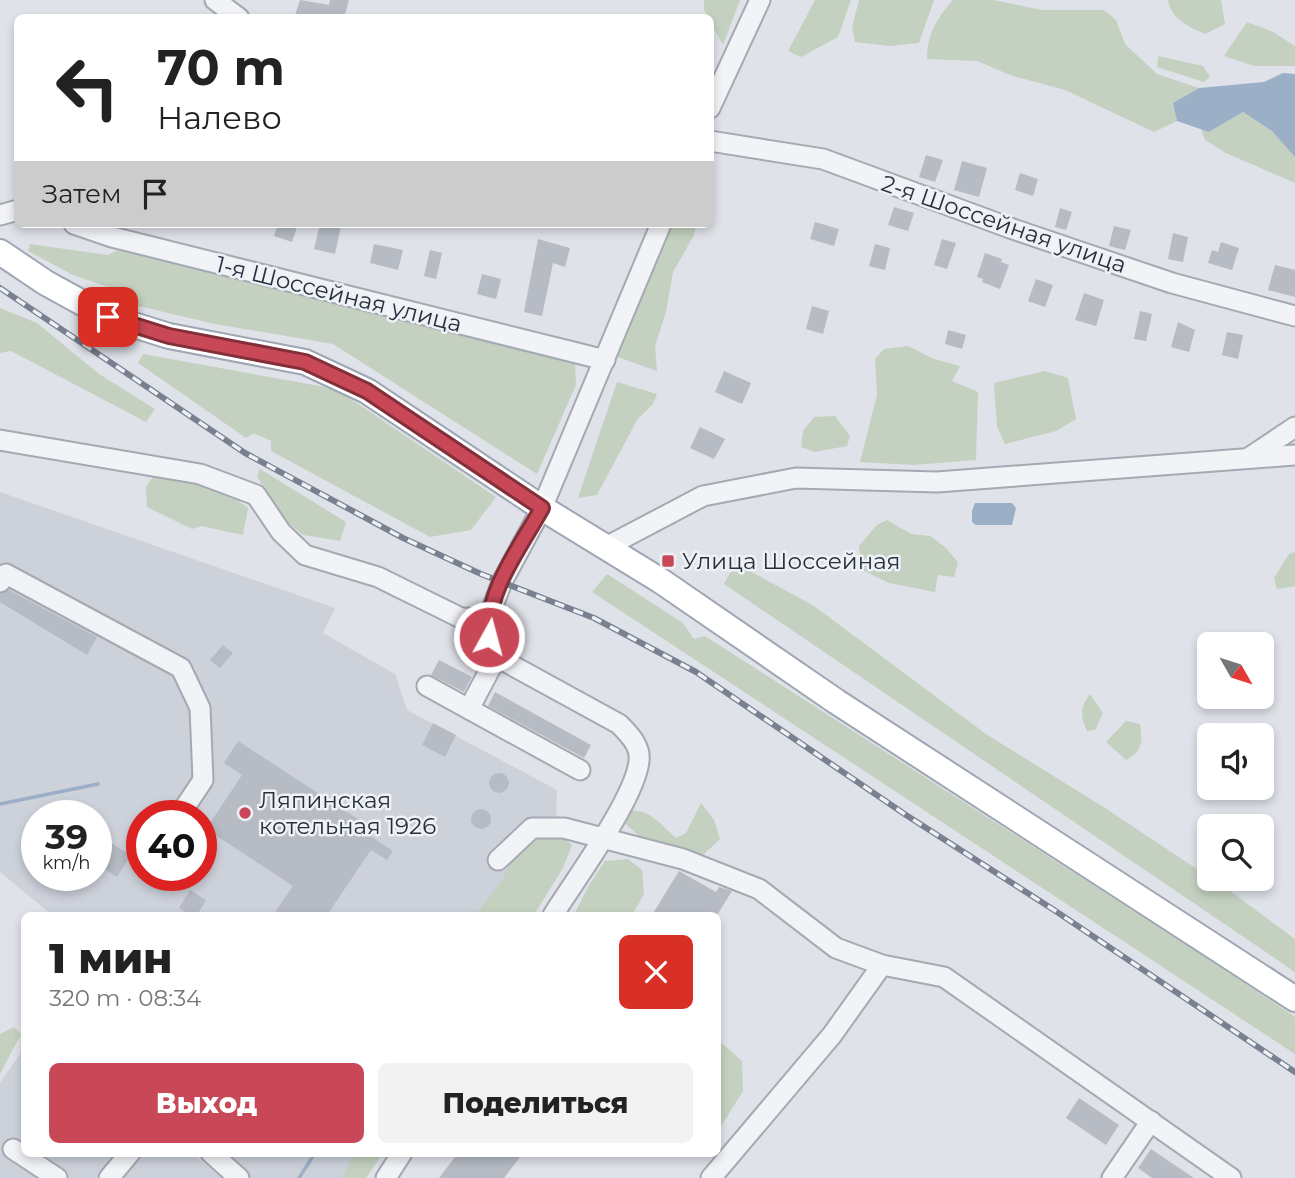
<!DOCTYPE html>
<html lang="ru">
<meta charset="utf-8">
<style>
body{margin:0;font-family:Montserrat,sans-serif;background:#f2f2f2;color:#222;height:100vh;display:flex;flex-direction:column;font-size:26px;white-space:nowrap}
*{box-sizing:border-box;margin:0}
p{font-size:23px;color:#767676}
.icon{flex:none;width:38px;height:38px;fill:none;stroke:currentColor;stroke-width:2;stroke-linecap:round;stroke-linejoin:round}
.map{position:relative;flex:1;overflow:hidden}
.details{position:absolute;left:21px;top:912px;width:700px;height:245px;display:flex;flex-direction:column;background:#fff;border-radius:10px;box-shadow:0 4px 10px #0003}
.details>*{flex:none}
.top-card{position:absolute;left:14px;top:14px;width:700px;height:214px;border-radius:10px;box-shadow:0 4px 10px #0003;background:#fff;color:#222;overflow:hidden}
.needle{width:46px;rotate:129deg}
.buttons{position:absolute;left:1197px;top:632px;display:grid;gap:14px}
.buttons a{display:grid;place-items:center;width:77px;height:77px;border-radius:10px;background:#fff;box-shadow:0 4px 10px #0003;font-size:35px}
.speed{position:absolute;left:21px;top:800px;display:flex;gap:14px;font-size:35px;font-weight:700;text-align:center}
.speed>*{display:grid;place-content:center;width:91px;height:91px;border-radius:50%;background:#fff;box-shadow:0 4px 10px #0003;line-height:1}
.speed small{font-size:18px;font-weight:400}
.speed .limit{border:10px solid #d22;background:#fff;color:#111}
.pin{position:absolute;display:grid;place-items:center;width:60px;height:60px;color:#fff;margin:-30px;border-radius:14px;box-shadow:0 4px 10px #0006}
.me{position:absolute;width:77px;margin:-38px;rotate:7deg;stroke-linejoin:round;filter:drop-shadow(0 0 5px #0008)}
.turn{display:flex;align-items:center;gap:24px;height:147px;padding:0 28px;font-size:32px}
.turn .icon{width:91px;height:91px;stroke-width:2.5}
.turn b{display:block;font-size:49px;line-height:60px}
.then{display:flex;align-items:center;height:66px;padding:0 28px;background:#0003;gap:14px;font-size:26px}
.round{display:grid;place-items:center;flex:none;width:74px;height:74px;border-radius:10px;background:#f2f2f2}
.summary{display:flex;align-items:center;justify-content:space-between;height:119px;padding:0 28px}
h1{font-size:42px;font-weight:800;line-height:52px}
.cta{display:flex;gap:14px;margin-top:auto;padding:14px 28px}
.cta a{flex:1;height:80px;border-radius:10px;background:#c94857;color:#fff;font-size:28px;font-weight:800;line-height:80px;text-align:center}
.cta a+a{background:#f2f2f2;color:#222}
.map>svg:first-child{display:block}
.built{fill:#cdd1da;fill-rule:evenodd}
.green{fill:#c4d1c0}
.water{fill:#9bafc7}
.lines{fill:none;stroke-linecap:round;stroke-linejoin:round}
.stream{stroke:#9bafc7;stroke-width:3.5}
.building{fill:#b6bbc4}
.minor-casing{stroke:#a4a9b2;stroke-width:23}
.major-casing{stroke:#9fa6b3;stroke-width:28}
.minor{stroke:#f1f3f6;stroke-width:19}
.major{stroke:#fff;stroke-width:24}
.rail-casing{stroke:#798191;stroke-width:6}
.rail{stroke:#eef1f5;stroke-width:3.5;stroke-dasharray:10;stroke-linecap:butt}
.route-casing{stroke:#832f39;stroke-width:18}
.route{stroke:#c94857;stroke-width:12}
.poi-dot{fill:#c94857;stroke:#eef1f5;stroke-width:2.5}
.labels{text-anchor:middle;stroke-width:5;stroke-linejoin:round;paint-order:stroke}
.street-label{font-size:23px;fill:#28303e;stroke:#eef1f5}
.poi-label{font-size:23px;fill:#28303e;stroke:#eef1f5;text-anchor:start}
</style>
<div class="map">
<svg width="1295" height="1178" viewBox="0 0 1295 1178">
<rect width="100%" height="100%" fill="#dfe2e8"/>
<g class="built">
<path d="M 0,492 L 335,608 L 323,633 L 395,674 L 407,710 L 557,790 L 555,845 L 511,915 L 52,915 L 0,872 ZM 37,816 L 96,816 L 96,875 L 37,875 ZM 142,816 L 201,816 L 201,875 L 142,875 Z"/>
<polygon points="24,1048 24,1153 192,1153 222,1178 0,1178 0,1083"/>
<polygon points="226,1153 363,1153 347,1178 249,1178 225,1157"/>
</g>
<g class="green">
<polygon points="704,0 740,0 723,45 704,10"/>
<polygon points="815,0 851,0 838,37 801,57 788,51"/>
<polygon points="859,0 934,0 919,43 890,46 855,42 852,27"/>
<path d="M 953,0 L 993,0 L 1042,10 L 1104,10 L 1116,20 L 1125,44 L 1157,74 L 1199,88 L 1174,103 L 1177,121 L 1154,132 L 1065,90 L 1010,75 L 977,61 L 927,59 C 927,34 937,18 953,0 Z"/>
<path d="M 1168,0 L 1221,0 L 1225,24 L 1205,34 C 1190,28 1170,18 1168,0 Z"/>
<polygon points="1247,22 1273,32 1295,46 1295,66 1254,66 1224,56"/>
<polygon points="1158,56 1203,66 1210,77 1204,82 1157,67"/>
<polygon points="1243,112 1272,131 1295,157 1295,183 1226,153 1205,140 1201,129 1209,132"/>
<polygon points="672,224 697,224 693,237 673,272 666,312 655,346 657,371 612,355"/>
<polygon points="30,244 108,255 118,250 575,358 576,385 537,474 333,344 215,324 130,304 108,287 73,275 28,251"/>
<polygon points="0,308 37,323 99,374 155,409 146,422 11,351 0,353"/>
<polygon points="908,346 934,359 960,366 952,381 978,392 976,460 914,465 860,462 877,395 875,359 884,349"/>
<polygon points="143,354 336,389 496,497 471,530 430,537 271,451 271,441 254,433 246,438 138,363"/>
<polygon points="1045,371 1068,378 1076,419 1056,431 1005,444 997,427 994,383"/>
<polygon points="617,382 657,394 653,404 637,420 597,495 578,498"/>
<polygon points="835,416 850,436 847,446 814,452 801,447 803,431 814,417"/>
<polygon points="260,469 346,522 340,541 303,535 279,515 257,476"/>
<path d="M 155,474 C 186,479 224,488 248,508 L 243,535 L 201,526 L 192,529 L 147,507 L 146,487 Z"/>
<polygon points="887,520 911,534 930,536 945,547 958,562 954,577 938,575 935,592 889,583 862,570 859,546 877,525"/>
<polygon points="1295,552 1295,586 1277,589 1274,578 1289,554"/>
<polygon points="748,570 814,606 986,734 1105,808 1233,893 1295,939 1295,972 724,584 731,571"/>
<polygon points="607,574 683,623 694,639 705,636 1216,964 1295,1017 1295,1054 592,592"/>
<path d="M 1090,694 L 1103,713 L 1095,730 L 1087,731 C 1080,715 1080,708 1090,694 Z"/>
<path d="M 1126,721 L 1140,724 C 1143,741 1142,752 1126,760 L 1106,742 Z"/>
<path d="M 701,803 L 714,820 L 720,839 L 701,857 L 648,844 L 626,824 L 629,811 C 650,808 662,826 676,838 L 686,833 Z"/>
<polygon points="552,828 572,845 563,868 534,915 476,915 502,880 523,839"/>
<polygon points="628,859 642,870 644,894 632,915 574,915 588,887 605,861"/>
<polygon points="14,1027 21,1034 0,1074 0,1034"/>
<polygon points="718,1040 742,1061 743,1091 718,1131"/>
<polygon points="355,1153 383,1153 366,1178 342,1178"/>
</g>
<g class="water">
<polygon points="1283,73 1295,74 1295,157 1272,131 1243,112 1209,132 1177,121 1173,103 1199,88 1264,82"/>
<polygon points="975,503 1012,503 1016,508 1012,525 976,525 972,522 972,511"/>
</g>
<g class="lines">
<g class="stream">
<polyline points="0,804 98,784"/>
<polyline points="299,1178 315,1153"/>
</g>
</g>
<g class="building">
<polygon points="300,0 329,5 330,0 349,0 344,18 294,18"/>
<polygon points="926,155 943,160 935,182 919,177"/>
<polygon points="962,161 987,168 979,197 954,190"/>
<polygon points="1020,173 1038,179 1033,196 1015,190"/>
<polygon points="894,207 914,213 908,231 888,225"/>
<polygon points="1060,208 1072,212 1066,230 1055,227"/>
<polygon points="815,222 839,229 834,246 810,239"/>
<polygon points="278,224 298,224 292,242 274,236"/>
<polygon points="320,224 341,226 335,254 314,249"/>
<polygon points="1114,226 1131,230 1125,250 1109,246"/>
<polygon points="1173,233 1188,237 1183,262 1168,259"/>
<polygon points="538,239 570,248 565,267 553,263 542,316 524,312"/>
<polygon points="942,239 956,243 947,269 934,265"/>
<polygon points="1221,242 1239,248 1232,270 1208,263 1212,250 1218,252"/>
<polygon points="374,244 403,250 398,270 370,263"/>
<polygon points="875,244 890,248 885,270 869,266"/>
<polygon points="430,250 442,253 436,279 424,276"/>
<polygon points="985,253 1002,259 1001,262 1009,265 1000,289 982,282 983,279 977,277"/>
<polygon points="1275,265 1295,270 1295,297 1268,290"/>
<polygon points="482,274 501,279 496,299 477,294"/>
<polygon points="1036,279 1053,285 1045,307 1028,301"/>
<polygon points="1084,293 1104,300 1096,326 1075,320"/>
<polygon points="812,306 829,311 823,334 806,329"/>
<polygon points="1140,311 1152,314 1146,341 1134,339"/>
<polygon points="1178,322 1195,330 1189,352 1171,347"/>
<polygon points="948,330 966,335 962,349 945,344"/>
<polygon points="1227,332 1243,335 1238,359 1222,355"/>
<polygon points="724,371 751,383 742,404 715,392"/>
<polygon points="700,427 725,439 714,459 690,448"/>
<polygon points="9,590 97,637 87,655 0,602 0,594"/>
<polygon points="223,645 233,653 220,668 210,660"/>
<polygon points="439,660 472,677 464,692 431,675"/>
<polygon points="495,692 591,745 584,758 488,706"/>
<polygon points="433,723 456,735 445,757 422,745"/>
<polygon points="238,741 373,829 369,835 393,851 387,860 371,850 327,915 273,915 293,886 206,829 242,775 224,763"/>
<circle cx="499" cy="783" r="10"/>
<circle cx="481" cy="819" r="10"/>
<polygon points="96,834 131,855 117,877 96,864"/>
<polygon points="679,871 716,892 719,887 732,891 717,915 652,915"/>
<polygon points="190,890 206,900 197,915 191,915 179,908"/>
<polygon points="1079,1098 1119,1125 1106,1145 1066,1118"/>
<polygon points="1151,1149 1194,1178 1152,1178 1138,1168"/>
<polygon points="458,1153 523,1153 504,1178 439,1178"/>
</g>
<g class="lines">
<defs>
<g id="minor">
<polyline points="215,0 239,18"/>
<polyline points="710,108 760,0"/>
<polyline points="710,141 823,159 1010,228 1172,283 1295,316"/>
<polyline points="0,215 18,210"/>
<polyline points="74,224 112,237 605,360"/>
<polyline points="0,440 200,474 256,495 281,532 305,555 378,577 461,618 488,619"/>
<polyline points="1250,457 1295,427"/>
<polyline points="606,547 703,496 796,478 937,482 1295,455"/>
<polyline points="0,582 6,574 181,668 200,708 203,780 179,816"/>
<polyline points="427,686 580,770"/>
<polyline points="469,709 498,654"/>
<polyline points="498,860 532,828 564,828 683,859 759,889 836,948 882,965 944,977 1231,1178"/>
<path d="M 553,915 C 575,880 635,799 639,761 C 641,746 629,734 619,724 L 506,662 L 489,637 L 488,619 L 502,582 L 542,508 L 661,224"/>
<polyline points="13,1149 57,1178"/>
<polyline points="211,1153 239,1178"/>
<polyline points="109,1178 130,1153"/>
<polyline points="386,1178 402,1153"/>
<polyline points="711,1178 832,1035 882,965"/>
<polyline points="1112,1178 1151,1121"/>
</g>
<polyline id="major" points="0,252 46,283 108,317 169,336 305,362 367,391 542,508 661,581 837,702 1295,999"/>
</defs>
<use href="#minor" class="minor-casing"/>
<use href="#major" class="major-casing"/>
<use href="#minor" class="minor"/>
<use href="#major" class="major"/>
<defs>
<polyline id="rail" points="0,288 245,453 403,538 481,574 594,618 696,672 906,815 1054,910 1295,1072"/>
</defs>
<use href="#rail" class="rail-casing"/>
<use href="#rail" class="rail"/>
</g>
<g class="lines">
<defs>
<path id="route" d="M 108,317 L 169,336 L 305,362 L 367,391 L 542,508 C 521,546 485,592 489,637"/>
</defs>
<use href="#route" class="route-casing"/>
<use href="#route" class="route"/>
</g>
<g class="poi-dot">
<rect x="661" y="554" width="14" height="14" rx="3.5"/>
<circle cx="245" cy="813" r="7"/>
</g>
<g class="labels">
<g class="street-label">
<text transform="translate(1004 224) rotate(19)" y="8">2-я Шоссейная улица</text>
<text transform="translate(339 294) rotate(14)" y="8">1-я Шоссейная улица</text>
</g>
<g class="poi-label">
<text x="682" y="569">Улица Шоссейная</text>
<text x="259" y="808">Ляпинская<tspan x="259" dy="26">котельная 1926</tspan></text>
</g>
</g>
</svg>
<div class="buttons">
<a><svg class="needle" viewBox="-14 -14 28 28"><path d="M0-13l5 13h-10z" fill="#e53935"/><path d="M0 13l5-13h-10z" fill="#767676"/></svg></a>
<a><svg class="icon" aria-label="sound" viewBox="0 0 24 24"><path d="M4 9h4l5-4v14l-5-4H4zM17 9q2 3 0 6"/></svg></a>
<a><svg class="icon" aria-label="search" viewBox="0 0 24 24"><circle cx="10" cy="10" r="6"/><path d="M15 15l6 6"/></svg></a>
</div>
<div class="speed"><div>39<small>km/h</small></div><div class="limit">40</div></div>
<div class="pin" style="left:108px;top:317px;background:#d93025"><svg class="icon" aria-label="arrive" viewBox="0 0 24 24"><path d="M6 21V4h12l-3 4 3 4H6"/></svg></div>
<svg class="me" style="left:489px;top:637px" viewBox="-20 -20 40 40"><circle r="17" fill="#c94857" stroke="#fff" stroke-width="3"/><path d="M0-11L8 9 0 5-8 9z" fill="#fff"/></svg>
<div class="top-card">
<div class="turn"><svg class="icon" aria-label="left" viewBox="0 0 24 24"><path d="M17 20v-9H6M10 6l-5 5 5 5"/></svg><div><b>70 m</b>Налево</div></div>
<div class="then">Затем<svg class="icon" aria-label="arrive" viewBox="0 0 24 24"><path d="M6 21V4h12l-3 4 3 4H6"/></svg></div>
</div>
<section class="details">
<div class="summary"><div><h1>1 мин</h1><p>320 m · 08:34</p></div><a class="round" style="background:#d93025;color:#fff"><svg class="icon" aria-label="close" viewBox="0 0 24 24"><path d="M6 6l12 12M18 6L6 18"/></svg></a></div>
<div class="cta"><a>Выход</a><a>Поделиться</a></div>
</section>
</div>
